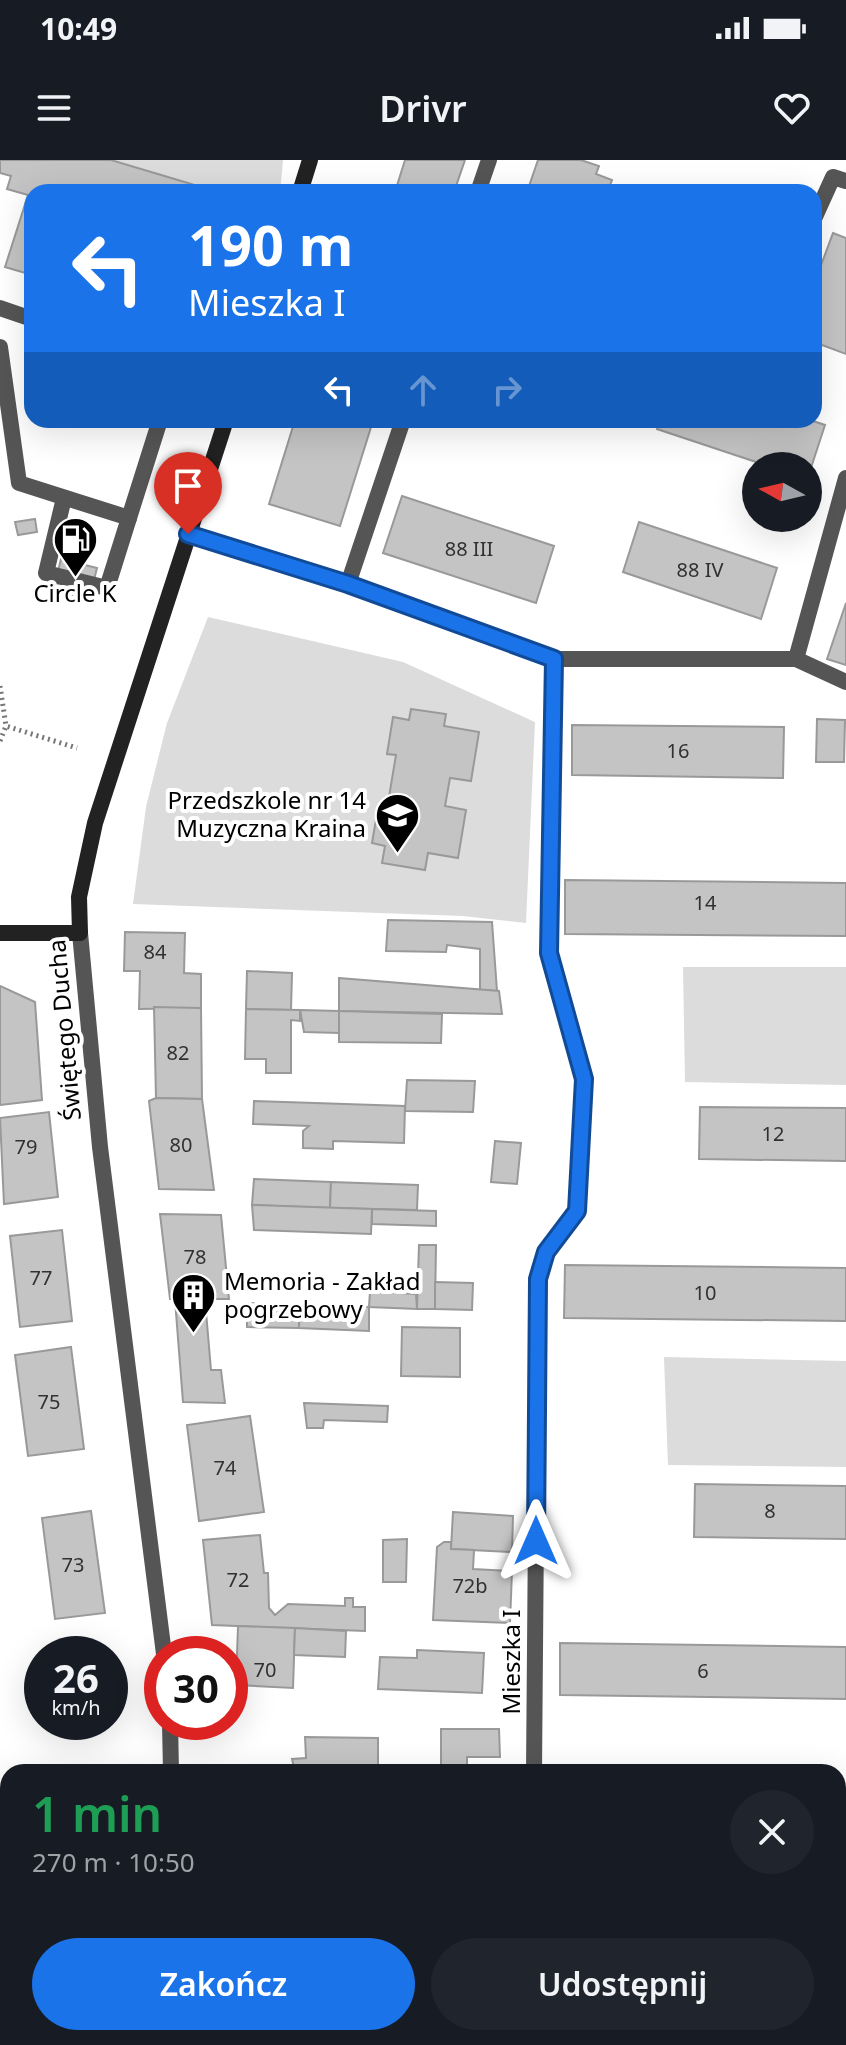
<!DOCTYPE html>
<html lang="pl">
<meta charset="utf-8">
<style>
body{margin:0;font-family:"Noto Sans",sans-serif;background:#20242c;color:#f1f3f6;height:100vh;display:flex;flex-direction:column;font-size:30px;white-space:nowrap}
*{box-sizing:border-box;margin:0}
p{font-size:26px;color:#9ea1a6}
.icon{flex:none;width:44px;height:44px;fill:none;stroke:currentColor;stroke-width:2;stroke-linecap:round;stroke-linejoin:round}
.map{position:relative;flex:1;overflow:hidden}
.sheet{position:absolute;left:0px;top:1604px;width:846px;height:282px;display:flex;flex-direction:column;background:#171b24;border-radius:24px 24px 0 0;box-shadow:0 8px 32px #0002}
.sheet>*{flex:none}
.banner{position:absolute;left:24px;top:24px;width:798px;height:244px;border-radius:24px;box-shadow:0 8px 32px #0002;background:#1a73e8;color:#fff;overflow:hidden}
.needle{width:52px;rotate:278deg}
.fabs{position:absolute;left:742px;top:292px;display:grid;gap:16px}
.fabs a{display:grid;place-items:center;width:80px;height:80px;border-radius:50%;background:#171b24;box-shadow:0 8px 32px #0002;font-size:40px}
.speed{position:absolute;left:24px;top:1476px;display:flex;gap:16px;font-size:40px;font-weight:700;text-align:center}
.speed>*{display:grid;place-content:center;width:104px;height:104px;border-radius:50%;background:#171b24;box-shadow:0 8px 32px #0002;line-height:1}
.speed small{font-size:20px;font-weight:400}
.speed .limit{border:12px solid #d22;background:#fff;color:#111}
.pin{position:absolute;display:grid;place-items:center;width:68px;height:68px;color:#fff;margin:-82px -34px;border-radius:50% 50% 50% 0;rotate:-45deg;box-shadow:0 0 8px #0007}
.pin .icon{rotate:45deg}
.me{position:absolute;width:88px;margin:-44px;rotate:0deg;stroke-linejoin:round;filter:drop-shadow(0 0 6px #0008)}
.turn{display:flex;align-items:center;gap:28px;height:168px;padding:0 32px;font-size:36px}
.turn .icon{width:104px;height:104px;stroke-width:2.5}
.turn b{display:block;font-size:56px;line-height:68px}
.lanes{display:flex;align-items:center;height:76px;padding:0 32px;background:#0003;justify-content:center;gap:40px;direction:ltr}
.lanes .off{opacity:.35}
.round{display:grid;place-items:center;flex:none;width:84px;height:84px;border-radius:42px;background:#20242c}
.overview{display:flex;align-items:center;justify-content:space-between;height:136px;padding:0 32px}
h1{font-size:48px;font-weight:600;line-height:60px;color:#1e9e55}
.action{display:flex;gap:16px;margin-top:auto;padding:16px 32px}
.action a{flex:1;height:92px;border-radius:48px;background:#1a73e8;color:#fff;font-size:32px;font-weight:600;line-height:92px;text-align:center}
.action a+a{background:#20242c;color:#f1f3f6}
.status{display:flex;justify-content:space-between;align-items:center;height:56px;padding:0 40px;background:#171b24;direction:ltr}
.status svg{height:22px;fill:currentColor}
header{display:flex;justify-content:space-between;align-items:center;height:104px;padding:0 32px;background:#171b24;font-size:36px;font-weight:600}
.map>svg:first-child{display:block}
.green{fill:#dcdcdc}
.building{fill:#c4c4c4;stroke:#999;stroke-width:2}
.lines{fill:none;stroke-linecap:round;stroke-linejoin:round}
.path{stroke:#777;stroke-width:5;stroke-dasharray:2 4;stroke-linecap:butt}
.service{stroke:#555;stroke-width:16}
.minor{stroke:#555;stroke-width:16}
.tertiary{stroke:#555;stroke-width:16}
.secondary{stroke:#222;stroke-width:16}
.route-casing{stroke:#114b97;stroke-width:20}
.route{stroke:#1a73e8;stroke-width:14}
.labels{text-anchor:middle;stroke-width:8;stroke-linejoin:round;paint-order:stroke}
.number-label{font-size:20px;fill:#313131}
.poi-label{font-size:24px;fill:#000;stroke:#fff}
.street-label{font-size:24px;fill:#000;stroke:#fff}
</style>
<div class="status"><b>10:49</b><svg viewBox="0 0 49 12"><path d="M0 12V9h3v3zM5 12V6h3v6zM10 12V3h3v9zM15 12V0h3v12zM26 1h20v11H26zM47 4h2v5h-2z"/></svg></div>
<header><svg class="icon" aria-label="menu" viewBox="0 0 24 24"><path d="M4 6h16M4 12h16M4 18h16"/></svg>Drivr<svg class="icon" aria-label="heart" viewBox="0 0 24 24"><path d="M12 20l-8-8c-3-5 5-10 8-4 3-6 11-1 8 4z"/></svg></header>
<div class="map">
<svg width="846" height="1885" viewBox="0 0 846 1885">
<rect width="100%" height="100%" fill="#fff"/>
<g class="green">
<polygon points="111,0 283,0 280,32 218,32"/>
<polygon points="208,457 403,502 535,562 526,763 463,756 133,744 146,647 167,563"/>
<polygon points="683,807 846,807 846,925 685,922"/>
<polygon points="664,1197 846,1201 846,1307 668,1305"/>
</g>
<g class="building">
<polygon points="0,0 111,0 218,32 32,32 32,115 5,107 28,35 7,29 11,16 0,13"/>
<polygon points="405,0 465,0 454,32 395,32"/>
<polygon points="538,0 581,0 599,6 596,14 612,20 609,28 622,32 527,32"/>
<polygon points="833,73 846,78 846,194 814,182 814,124"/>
<polygon points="295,260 357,260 372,264 340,366 269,344"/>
<polygon points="660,260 810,260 825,265 808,317 808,306 768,306 657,269"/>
<polygon points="402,336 554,386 536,443 383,393"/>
<polygon points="35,359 37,372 18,375 15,362"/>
<polygon points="639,362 777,408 761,459 623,412"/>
<polygon points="61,399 97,408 89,440 53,431"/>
<polygon points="846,443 846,505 827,499"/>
<polygon points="411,549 446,554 444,566 479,572 471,621 450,618 445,646 466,650 458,698 428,693 425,710 382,703 385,686 372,683 378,648 387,649 396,595 387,594 393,557 409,560"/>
<polygon points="817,559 845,560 844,602 816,602"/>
<polygon points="572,565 784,567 783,618 572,615"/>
<polygon points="565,720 846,723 846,776 565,774"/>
<polygon points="388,760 492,762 497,831 480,830 480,789 447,785 446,792 386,791"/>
<polygon points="125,772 185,773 184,813 201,814 201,848 139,849 140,811 124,811"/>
<polygon points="247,811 292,813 291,850 246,849"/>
<polygon points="339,818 499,831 502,854 339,851"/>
<polygon points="0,826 35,842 42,940 0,945"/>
<polygon points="154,847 201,848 202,939 156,938"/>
<polygon points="246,849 300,850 300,861 291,860 291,913 266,913 266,899 245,899"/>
<polygon points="300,850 339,851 339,873 304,872"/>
<polygon points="339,851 442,854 441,883 339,882"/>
<polygon points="407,920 475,921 473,952 405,951"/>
<polygon points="156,938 202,939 214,1030 159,1029 149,941"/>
<polygon points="254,941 405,946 404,983 333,981 333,989 303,988 303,971 309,966 253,964"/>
<polygon points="700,947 846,948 846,1001 699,999"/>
<polygon points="49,952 58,1037 4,1044 0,958"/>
<polygon points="495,981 521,983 517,1024 491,1022"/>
<polygon points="254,1019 331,1022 330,1048 252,1045"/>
<polygon points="331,1022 418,1025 417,1050 330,1048"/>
<polygon points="252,1045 372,1049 371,1074 254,1070"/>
<polygon points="372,1049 436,1051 436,1066 372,1064"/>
<polygon points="160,1054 221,1055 229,1139 170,1139"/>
<polygon points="62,1070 72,1161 20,1167 10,1076"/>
<polygon points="419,1085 436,1085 435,1149 417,1149"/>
<polygon points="565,1105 846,1108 846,1161 564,1158"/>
<polygon points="435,1122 473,1123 472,1150 435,1149"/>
<polygon points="370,1131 416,1134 417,1149 369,1147"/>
<polygon points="175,1140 205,1140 211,1210 221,1210 225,1243 183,1242"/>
<polygon points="247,1143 300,1145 299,1168 247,1167"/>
<polygon points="300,1145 369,1147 369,1171 299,1168"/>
<polygon points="402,1167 460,1168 460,1217 401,1216"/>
<polygon points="71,1187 84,1289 28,1296 15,1195"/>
<polygon points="304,1243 388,1246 387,1262 324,1260 323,1268 307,1268"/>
<polygon points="250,1256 264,1352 199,1361 187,1265"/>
<polygon points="695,1324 846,1326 846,1379 694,1377"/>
<polygon points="91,1351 105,1453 55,1459 42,1358"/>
<polygon points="453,1352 513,1356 512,1392 451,1389"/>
<polygon points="260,1375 264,1413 268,1413 269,1448 275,1455 288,1444 345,1446 345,1438 353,1438 353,1447 365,1447 365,1471 212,1465 203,1380"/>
<polygon points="407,1379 406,1422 383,1422 383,1380"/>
<polygon points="444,1382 451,1382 451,1389 474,1390 473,1409 512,1411 510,1463 433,1460 437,1387"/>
<polygon points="238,1466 295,1468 293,1528 236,1525"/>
<polygon points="295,1468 346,1471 345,1497 294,1495"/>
<polygon points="560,1483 846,1487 846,1539 560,1535"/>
<polygon points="417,1490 484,1493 482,1533 378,1529 380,1497 417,1498"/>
<polygon points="441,1569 499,1569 500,1597 467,1597 467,1612 441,1612"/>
<polygon points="305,1577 378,1578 378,1612 295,1612 292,1599 306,1598"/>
<polygon points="838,1705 846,1706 846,1759 838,1759"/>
<rect x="0" y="1709" width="8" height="32"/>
<polygon points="838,1864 846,1864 846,1885 555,1885 555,1878 838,1878"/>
<polygon points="182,1878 251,1878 250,1885 181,1885"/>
<polygon points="385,1878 443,1878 446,1885 388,1885"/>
</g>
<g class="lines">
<g class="path">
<polyline points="0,526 6,566"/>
<polyline points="0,581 6,566 77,588"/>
<polyline points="838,1791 846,1791"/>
</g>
<g class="service">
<polyline points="478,32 489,0"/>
<polyline points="814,59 833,17 846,21"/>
<polyline points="0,148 32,159"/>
<polyline points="0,187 19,323 129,358 160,260"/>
<polyline points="64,338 46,413 107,428 129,358"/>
<polyline points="348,424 403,260"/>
<polyline points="554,499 796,499 846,318"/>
<polyline points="796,499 846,522"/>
<polyline points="0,1827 8,1823"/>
<polyline points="32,1885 34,1878"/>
</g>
<polyline class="minor" points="188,374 348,424 554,499 549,793 584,919 577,1051 546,1092 538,1119 534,1612"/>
<g class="tertiary">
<polyline points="80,773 100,987 164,1494"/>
<polyline points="170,1562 171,1612"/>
<polyline points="347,1878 351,1885"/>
<polyline points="135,1885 136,1878"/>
</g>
<g class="secondary">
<polyline points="300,32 310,0"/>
<polyline points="0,773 80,773 79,737 95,663 226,260"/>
</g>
</g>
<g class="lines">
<defs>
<polyline id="route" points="188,374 348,424 554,499 549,793 584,919 577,1051 546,1092 538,1119 536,1381"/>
</defs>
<use href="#route" class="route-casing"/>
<use href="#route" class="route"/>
</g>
<defs>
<symbol id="fuel-pin" viewBox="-11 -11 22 30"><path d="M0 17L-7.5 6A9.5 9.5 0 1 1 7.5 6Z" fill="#000" stroke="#fff"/><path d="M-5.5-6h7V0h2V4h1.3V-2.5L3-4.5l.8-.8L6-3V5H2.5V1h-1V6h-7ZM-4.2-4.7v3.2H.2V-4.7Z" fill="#fff"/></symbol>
<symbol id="school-pin" viewBox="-11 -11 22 30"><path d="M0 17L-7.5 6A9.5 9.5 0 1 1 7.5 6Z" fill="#000" stroke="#fff"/><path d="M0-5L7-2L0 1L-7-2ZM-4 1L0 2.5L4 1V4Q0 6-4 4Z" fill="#fff"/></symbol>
<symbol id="building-pin" viewBox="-11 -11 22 30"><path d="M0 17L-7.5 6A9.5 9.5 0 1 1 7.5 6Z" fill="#000" stroke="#fff"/><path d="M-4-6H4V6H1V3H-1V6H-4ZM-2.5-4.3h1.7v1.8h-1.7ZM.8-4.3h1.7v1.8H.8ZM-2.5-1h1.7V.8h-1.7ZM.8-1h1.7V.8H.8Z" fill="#fff"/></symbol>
</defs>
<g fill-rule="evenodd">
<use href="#fuel-pin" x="50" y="354" width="51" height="69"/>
<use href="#school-pin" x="372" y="630" width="51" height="69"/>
<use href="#building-pin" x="168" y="1110" width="51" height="69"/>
</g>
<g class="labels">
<g class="number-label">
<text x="469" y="396">88 III</text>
<text x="700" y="417">88 IV</text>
<text x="678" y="598">16</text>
<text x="705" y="750">14</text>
<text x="155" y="799">84</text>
<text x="178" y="900">82</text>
<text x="773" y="981">12</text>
<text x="181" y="992">80</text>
<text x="26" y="994">79</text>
<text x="195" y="1104">78</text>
<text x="41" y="1125">77</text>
<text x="705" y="1140">10</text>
<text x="49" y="1249">75</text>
<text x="225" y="1315">74</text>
<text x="770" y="1358">8</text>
<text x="73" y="1412">73</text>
<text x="238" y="1427">72</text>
<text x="470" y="1433">72b</text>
<text x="265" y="1517">70</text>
<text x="703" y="1518">6</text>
</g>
<g class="poi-label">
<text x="75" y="442">Circle K</text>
<text x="366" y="649" text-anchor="end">Przedszkole nr 14<tspan x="366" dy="28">Muzyczna Kraina</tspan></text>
<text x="224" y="1130" text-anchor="start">Memoria - Zakład<tspan x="224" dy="28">pogrzebowy</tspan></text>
</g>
<g class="street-label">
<text transform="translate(65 870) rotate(-95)" y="8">Świętego Ducha</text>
<text transform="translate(512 1502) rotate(-90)" y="8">Mieszka I</text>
</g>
</g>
</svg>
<div class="fabs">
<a><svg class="needle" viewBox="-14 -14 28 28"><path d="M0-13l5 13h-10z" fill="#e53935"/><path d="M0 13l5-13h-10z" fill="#9ea1a6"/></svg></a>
</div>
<div class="speed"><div>26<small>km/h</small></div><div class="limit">30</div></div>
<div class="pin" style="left:188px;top:374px;background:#d93025"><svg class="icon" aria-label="arrive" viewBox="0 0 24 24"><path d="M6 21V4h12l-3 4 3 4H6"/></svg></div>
<svg class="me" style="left:536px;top:1381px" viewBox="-20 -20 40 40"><path d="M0-17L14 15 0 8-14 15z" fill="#1a73e8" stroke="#fff" stroke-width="4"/></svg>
<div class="banner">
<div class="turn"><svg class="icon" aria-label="left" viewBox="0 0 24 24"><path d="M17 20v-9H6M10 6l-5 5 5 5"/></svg><div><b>190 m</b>Mieszka I</div></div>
<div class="lanes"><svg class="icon" aria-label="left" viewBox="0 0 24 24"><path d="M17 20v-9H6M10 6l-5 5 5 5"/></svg><svg class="icon off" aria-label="ahead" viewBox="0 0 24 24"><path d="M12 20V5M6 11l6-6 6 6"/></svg><svg class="icon off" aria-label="right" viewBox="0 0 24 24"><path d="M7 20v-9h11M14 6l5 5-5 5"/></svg></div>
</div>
<section class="sheet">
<div class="overview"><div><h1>1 min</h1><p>270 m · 10:50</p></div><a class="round"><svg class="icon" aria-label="close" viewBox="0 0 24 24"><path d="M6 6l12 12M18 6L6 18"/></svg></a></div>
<div class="action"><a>Zakończ</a><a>Udostępnij</a></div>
</section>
</div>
